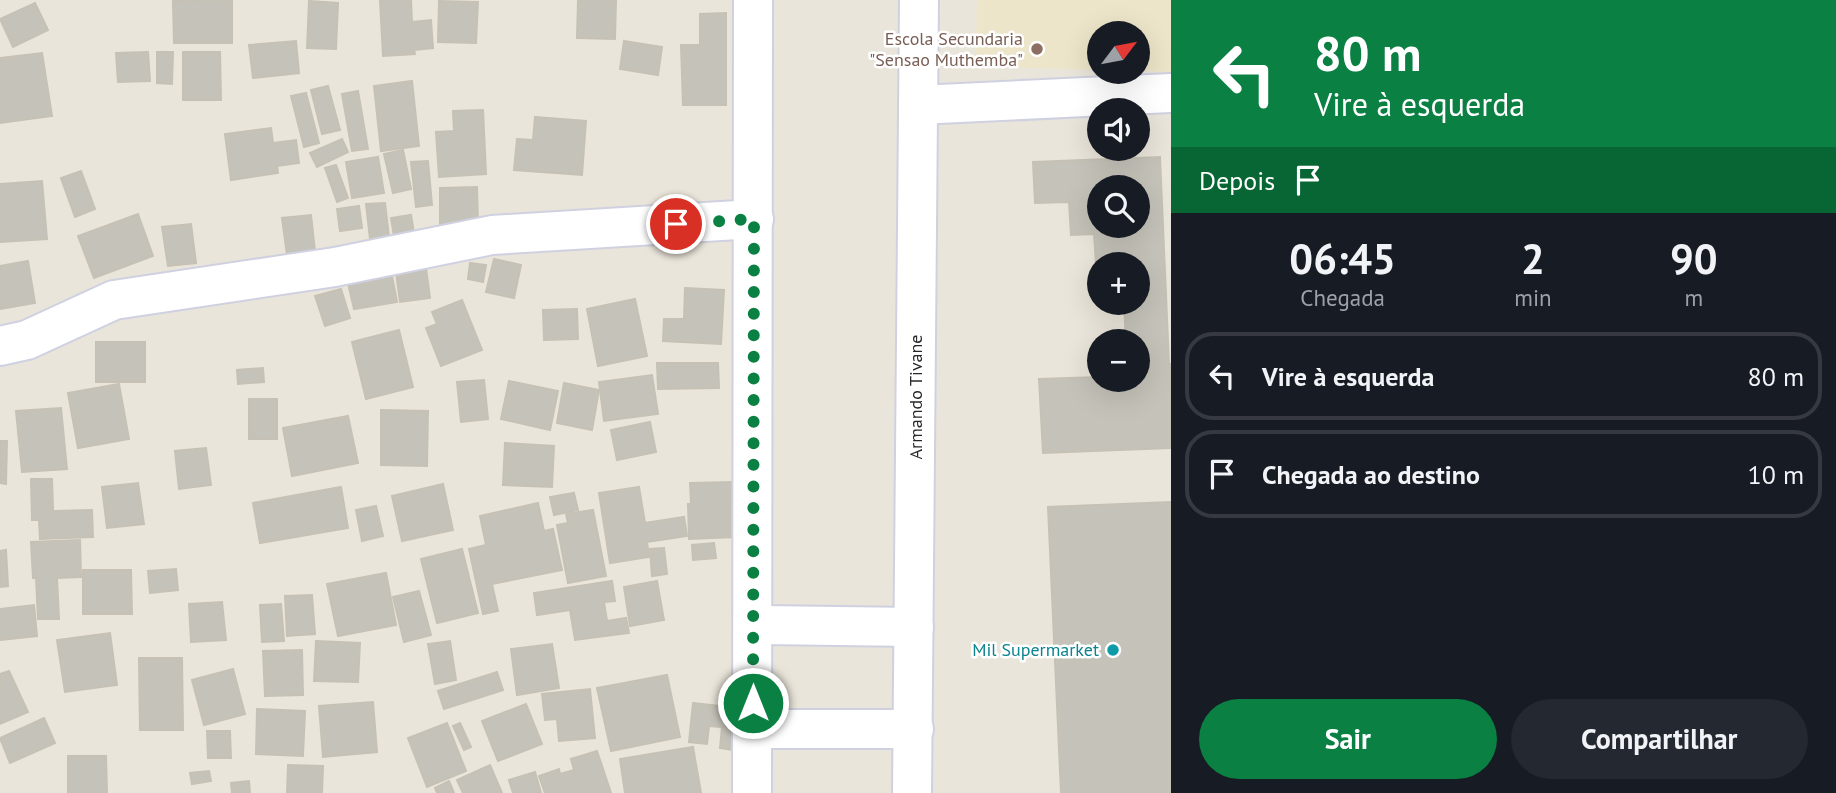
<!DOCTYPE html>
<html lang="pt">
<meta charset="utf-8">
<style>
body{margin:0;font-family:"PT Sans",sans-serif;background:#242831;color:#f1f3f6;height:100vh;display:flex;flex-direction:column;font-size:26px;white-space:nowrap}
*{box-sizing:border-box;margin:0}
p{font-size:23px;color:#9ea1a6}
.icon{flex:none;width:38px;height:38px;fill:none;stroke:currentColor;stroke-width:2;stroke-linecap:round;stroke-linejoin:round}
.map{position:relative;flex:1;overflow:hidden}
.details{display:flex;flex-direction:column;background:#171b24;width:665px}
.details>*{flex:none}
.top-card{background:#0b8043;color:#fff;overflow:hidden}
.needle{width:46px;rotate:58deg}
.controls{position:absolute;left:1087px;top:21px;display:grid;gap:14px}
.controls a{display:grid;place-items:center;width:63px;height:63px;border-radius:50%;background:#171b24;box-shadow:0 7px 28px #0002;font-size:35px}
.pin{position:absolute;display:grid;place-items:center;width:60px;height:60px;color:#fff;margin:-30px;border:4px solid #fff;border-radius:50%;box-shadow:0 2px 7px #0007}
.me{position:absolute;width:77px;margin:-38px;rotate:0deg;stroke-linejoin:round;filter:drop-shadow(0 0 5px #0008)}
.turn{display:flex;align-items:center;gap:24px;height:147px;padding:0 28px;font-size:32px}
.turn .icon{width:91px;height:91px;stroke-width:2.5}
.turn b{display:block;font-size:49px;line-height:60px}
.then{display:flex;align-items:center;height:66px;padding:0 28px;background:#0003;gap:14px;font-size:26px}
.eta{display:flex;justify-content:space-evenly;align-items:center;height:119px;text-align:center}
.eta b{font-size:42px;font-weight:700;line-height:49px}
.primary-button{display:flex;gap:14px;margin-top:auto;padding:14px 28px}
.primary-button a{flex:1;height:80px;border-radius:42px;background:#0b8043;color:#fff;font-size:28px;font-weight:700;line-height:80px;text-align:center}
.primary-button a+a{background:#242831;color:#f1f3f6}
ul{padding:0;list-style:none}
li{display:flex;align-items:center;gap:21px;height:88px;margin:0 14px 10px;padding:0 14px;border:4px solid #363941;border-radius:28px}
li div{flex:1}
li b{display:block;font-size:26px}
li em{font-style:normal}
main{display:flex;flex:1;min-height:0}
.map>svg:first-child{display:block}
.education{fill:#ece5c9}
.building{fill:#c5c3b9;stroke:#c6c1b4;stroke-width:2;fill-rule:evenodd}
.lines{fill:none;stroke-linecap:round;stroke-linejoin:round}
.minor-casing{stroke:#cfd1e1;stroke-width:42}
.minor{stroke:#fff;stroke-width:38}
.route{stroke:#0b8043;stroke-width:12;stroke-dasharray:0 21.6}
.education-dot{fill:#8d6e63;stroke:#fff;stroke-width:2.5}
.culture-dot{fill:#0f9aa8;stroke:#fff;stroke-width:2.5}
.labels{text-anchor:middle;stroke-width:5;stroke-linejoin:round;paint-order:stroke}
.education-label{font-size:18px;fill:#785e54;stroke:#fff;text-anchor:end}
.street-label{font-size:18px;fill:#282828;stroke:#fff}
.culture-label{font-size:18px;fill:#0d838f;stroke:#fff;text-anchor:end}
</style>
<main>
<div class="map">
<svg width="1171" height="793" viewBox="0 0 1171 793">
<rect width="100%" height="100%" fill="#eae5da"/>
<polygon class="education" points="977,0 1171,0 1171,72 1138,71 1138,33 1099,33 1099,70 976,66"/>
<g class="building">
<polygon points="232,0 232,43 174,43 173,1"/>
<polygon points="380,0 411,0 412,22 431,20 433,48 414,50 415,54 383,56"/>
<polygon points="578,0 616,0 615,39 577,38"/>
<polygon points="309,1 338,3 336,49 307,48"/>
<polygon points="439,1 478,2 476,43 438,42"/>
<polygon points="35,3 48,30 13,47 0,19"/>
<polygon points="726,13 726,105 683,105 681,45 700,45 700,14"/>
<polygon points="296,41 299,73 253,78 249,45"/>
<polygon points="624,41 662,47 658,75 620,69"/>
<polygon points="148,52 150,81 118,82 116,53"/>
<polygon points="157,52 173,52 172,84 157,83"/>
<polygon points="183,52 220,52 221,100 183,100"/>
<polygon points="42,53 52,116 0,123 0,58"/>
<polygon points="412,81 419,146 381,151 374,86"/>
<polygon points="328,86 340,130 322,134 311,90"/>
<polygon points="358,91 368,149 352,151 342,94"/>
<polygon points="306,93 319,143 304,147 291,96"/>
<polygon points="483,110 486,174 439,177 436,132 454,131 453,111"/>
<polygon points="535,117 586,121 582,175 514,170 517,139 533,140"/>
<polygon points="271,128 273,143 296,140 299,163 277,166 278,173 231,180 225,134"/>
<polygon points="342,139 348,152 317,167 310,153"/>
<polygon points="403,150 411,189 393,193 384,154"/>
<polygon points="378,157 384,193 352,198 346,162"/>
<path d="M 1160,157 L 1169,364 L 1171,364 L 1171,448 L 1043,453 L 1039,379 L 1099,377 L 1099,380 L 1138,380 L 1138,341 L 1126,341 L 1124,303 L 1138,303 L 1138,264 L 1099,264 L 1098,294 L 1094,234 L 1071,235 L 1069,202 L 1035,203 L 1033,162 ZM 1099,187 L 1138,187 L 1138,226 L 1099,226 Z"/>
<polygon points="428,161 432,205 416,207 411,162"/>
<polygon points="336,165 348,198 337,202 325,168"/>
<polygon points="81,171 95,209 75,217 61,178"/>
<polygon points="42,181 47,239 0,242 0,184"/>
<polygon points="477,187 478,224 440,225 440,188"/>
<polygon points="385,203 389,237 370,239 366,204"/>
<polygon points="359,206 362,228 340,231 337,209"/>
<polygon points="138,214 153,256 94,278 78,236"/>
<polygon points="311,215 315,251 287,255 282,218"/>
<polygon points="411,215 414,233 394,236 391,218"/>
<polygon points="191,224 196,263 168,266 162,227"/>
<polygon points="494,259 521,265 514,298 486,292"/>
<polygon points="28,261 35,303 0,309 0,266"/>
<polygon points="470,263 486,265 483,282 468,279"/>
<polygon points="426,268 430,298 400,302 396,272"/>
<polygon points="392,276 397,302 354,309 348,283"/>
<polygon points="685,288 724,290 721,344 663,341 664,319 684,319"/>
<polygon points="341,289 350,318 325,326 315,296"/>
<polygon points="635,299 647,356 598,366 587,309"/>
<polygon points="462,300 482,350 441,366 426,328 437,324 432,312"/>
<polygon points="577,309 578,339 544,340 543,310"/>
<polygon points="399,330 413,387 366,399 352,342"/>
<rect x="96" y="342" width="49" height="40"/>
<polygon points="657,363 718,363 719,388 658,389"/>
<polygon points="263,368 264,382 238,384 237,370"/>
<polygon points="652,375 658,414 604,421 599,382"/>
<polygon points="484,380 488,419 461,422 457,382"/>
<polygon points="509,381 558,391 550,430 501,419"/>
<polygon points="564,383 599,390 592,430 557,423"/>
<polygon points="119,384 129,439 78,448 68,393"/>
<rect x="249" y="399" width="28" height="40"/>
<polygon points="61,408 67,469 22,472 16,411"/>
<polygon points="381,410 428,411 427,466 381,465"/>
<polygon points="348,416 358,463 292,476 283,428"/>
<polygon points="650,422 656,452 617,460 611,430"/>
<polygon points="0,441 7,441 6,484 0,483"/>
<polygon points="505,443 554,446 552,487 503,485"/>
<polygon points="206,448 211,485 179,489 175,451"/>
<polygon points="31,479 52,479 53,511 92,510 93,537 40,539 39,520 32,520"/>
<polygon points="734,482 736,537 689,539 688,504 691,504 690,483"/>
<polygon points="138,483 144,524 107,528 102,487"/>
<polygon points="443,484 453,530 402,541 392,496"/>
<polygon points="341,487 348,528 260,543 253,503"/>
<polygon points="639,487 645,523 684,517 687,536 647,542 649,557 610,563 599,493"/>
<polygon points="574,493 578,510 554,515 550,497"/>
<polygon points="1171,502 1171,793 1061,793 1048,507"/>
<polygon points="538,503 544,531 553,529 562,570 492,584 498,611 483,614 469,549 486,545 480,516"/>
<polygon points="376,506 383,536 362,541 356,510"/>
<polygon points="593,510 606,576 568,583 557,525 568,523 566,514"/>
<polygon points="80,540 81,577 57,578 59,619 38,619 36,578 33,578 31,542"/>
<polygon points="714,543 716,558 693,560 692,545"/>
<polygon points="664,548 667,574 652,576 650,549"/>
<polygon points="462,549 478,613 437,623 421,559"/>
<polygon points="6,550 8,586 0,587 0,551"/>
<polygon points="176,569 178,590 150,593 148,571"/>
<polygon points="83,570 131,570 132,614 83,614"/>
<polygon points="386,573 396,625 338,636 327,584"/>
<polygon points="612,581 615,601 604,602 607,621 626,618 629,633 575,640 570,610 537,615 534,593"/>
<polygon points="657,581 664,620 630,626 624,587"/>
<polygon points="419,591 431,635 404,642 393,597"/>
<polygon points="312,595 315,634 287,636 285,596"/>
<polygon points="222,602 226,640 191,642 189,604"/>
<polygon points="281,604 284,641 262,642 260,605"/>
<polygon points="34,605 37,636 0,640 0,609"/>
<polygon points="110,633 117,685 65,692 57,640"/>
<polygon points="316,641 360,643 358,682 314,681"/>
<polygon points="450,641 456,680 435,684 428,644"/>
<polygon points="552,644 559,688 517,695 511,649"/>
<polygon points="302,650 303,695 265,696 263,651"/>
<polygon points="139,658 182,658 183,730 140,730"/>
<polygon points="233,669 245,714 204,725 192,680"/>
<polygon points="9,671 28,712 0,724 0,674"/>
<polygon points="497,672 503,690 444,709 438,691"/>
<polygon points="667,675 680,737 611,751 597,688"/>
<polygon points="590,689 595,738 559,741 557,719 545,720 542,694"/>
<polygon points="373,702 377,752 323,757 319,706"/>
<polygon points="693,703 737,708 733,750 720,748 722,727 709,726 707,744 689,742"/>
<polygon points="526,704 542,744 498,761 482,721"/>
<polygon points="257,709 305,711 303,756 256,754"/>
<polygon points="44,718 55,743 10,763 0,738"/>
<polygon points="447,723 466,771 427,787 408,738"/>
<polygon points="460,723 471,747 464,750 453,726"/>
<polygon points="207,731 230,731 231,758 208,758"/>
<polygon points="693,747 701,793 625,793 620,759"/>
<polygon points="597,751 611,793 545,793 539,776 559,769 560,774 574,770 571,759"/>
<polygon points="68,756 106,756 107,793 68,793"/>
<polygon points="288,765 323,766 322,793 287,793"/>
<polygon points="490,765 502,793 463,793 457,780"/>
<polygon points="209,771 211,781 192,784 190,773"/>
<polygon points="535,772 541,793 513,793 509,780"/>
<polygon points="249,781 250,793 232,793 231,783"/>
<polygon points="449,781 454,793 437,793 435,788"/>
</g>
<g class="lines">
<defs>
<g id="minor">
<polyline points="918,105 1171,93"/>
<polyline points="0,346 27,340 114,300 335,267 492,235 754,219"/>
<polyline points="753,625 914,627"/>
<polyline points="753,729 914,729"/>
<polyline points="752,793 753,0"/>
<polyline points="912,793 919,0"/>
</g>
</defs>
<use href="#minor" class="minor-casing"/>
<use href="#minor" class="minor"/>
</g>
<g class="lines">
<polyline class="route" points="676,224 754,219 753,703"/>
</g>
<circle class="education-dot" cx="1037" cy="49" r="7"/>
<circle class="culture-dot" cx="1113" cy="650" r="7"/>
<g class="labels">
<g class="education-label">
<text x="1023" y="45">Escola Secundaria<tspan x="1023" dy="21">"Sensao Muthemba"</tspan></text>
</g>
<g class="street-label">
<text transform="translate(916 397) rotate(-90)" y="6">Armando Tivane</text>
</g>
<g class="culture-label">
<text x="1099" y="656">Mil Supermarket</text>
</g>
</g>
</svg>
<div class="controls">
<a><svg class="needle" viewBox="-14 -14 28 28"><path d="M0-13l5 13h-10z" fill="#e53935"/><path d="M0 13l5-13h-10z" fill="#9ea1a6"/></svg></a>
<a><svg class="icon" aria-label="sound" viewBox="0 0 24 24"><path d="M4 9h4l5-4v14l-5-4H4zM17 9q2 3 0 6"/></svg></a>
<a><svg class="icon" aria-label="search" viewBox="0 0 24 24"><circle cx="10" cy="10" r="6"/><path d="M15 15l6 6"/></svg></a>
<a>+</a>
<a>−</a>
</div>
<div class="pin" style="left:676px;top:224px;background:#d93025"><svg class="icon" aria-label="arrive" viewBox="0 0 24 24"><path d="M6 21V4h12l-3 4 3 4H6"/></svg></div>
<svg class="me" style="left:753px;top:703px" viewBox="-20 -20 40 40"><circle r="17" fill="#0b8043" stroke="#fff" stroke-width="3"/><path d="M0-11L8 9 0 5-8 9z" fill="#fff"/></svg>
</div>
<section class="details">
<div class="top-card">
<div class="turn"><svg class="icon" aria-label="left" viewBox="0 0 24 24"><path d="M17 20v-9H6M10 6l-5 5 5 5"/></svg><div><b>80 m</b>Vire à esquerda</div></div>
<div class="then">Depois<svg class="icon" aria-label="arrive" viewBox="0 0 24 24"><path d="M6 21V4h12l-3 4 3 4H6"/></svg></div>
</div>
<div class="eta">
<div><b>06:45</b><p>Chegada</p></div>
<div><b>2</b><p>min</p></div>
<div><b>90</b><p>m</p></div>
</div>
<ul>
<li><svg class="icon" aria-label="left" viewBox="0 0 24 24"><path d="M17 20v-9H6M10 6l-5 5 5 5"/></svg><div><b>Vire à esquerda</b></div><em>80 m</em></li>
<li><svg class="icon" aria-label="arrive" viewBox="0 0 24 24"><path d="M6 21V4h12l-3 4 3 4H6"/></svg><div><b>Chegada ao destino</b></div><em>10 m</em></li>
</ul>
<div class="primary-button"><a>Sair</a><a>Compartilhar</a></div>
</section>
</main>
